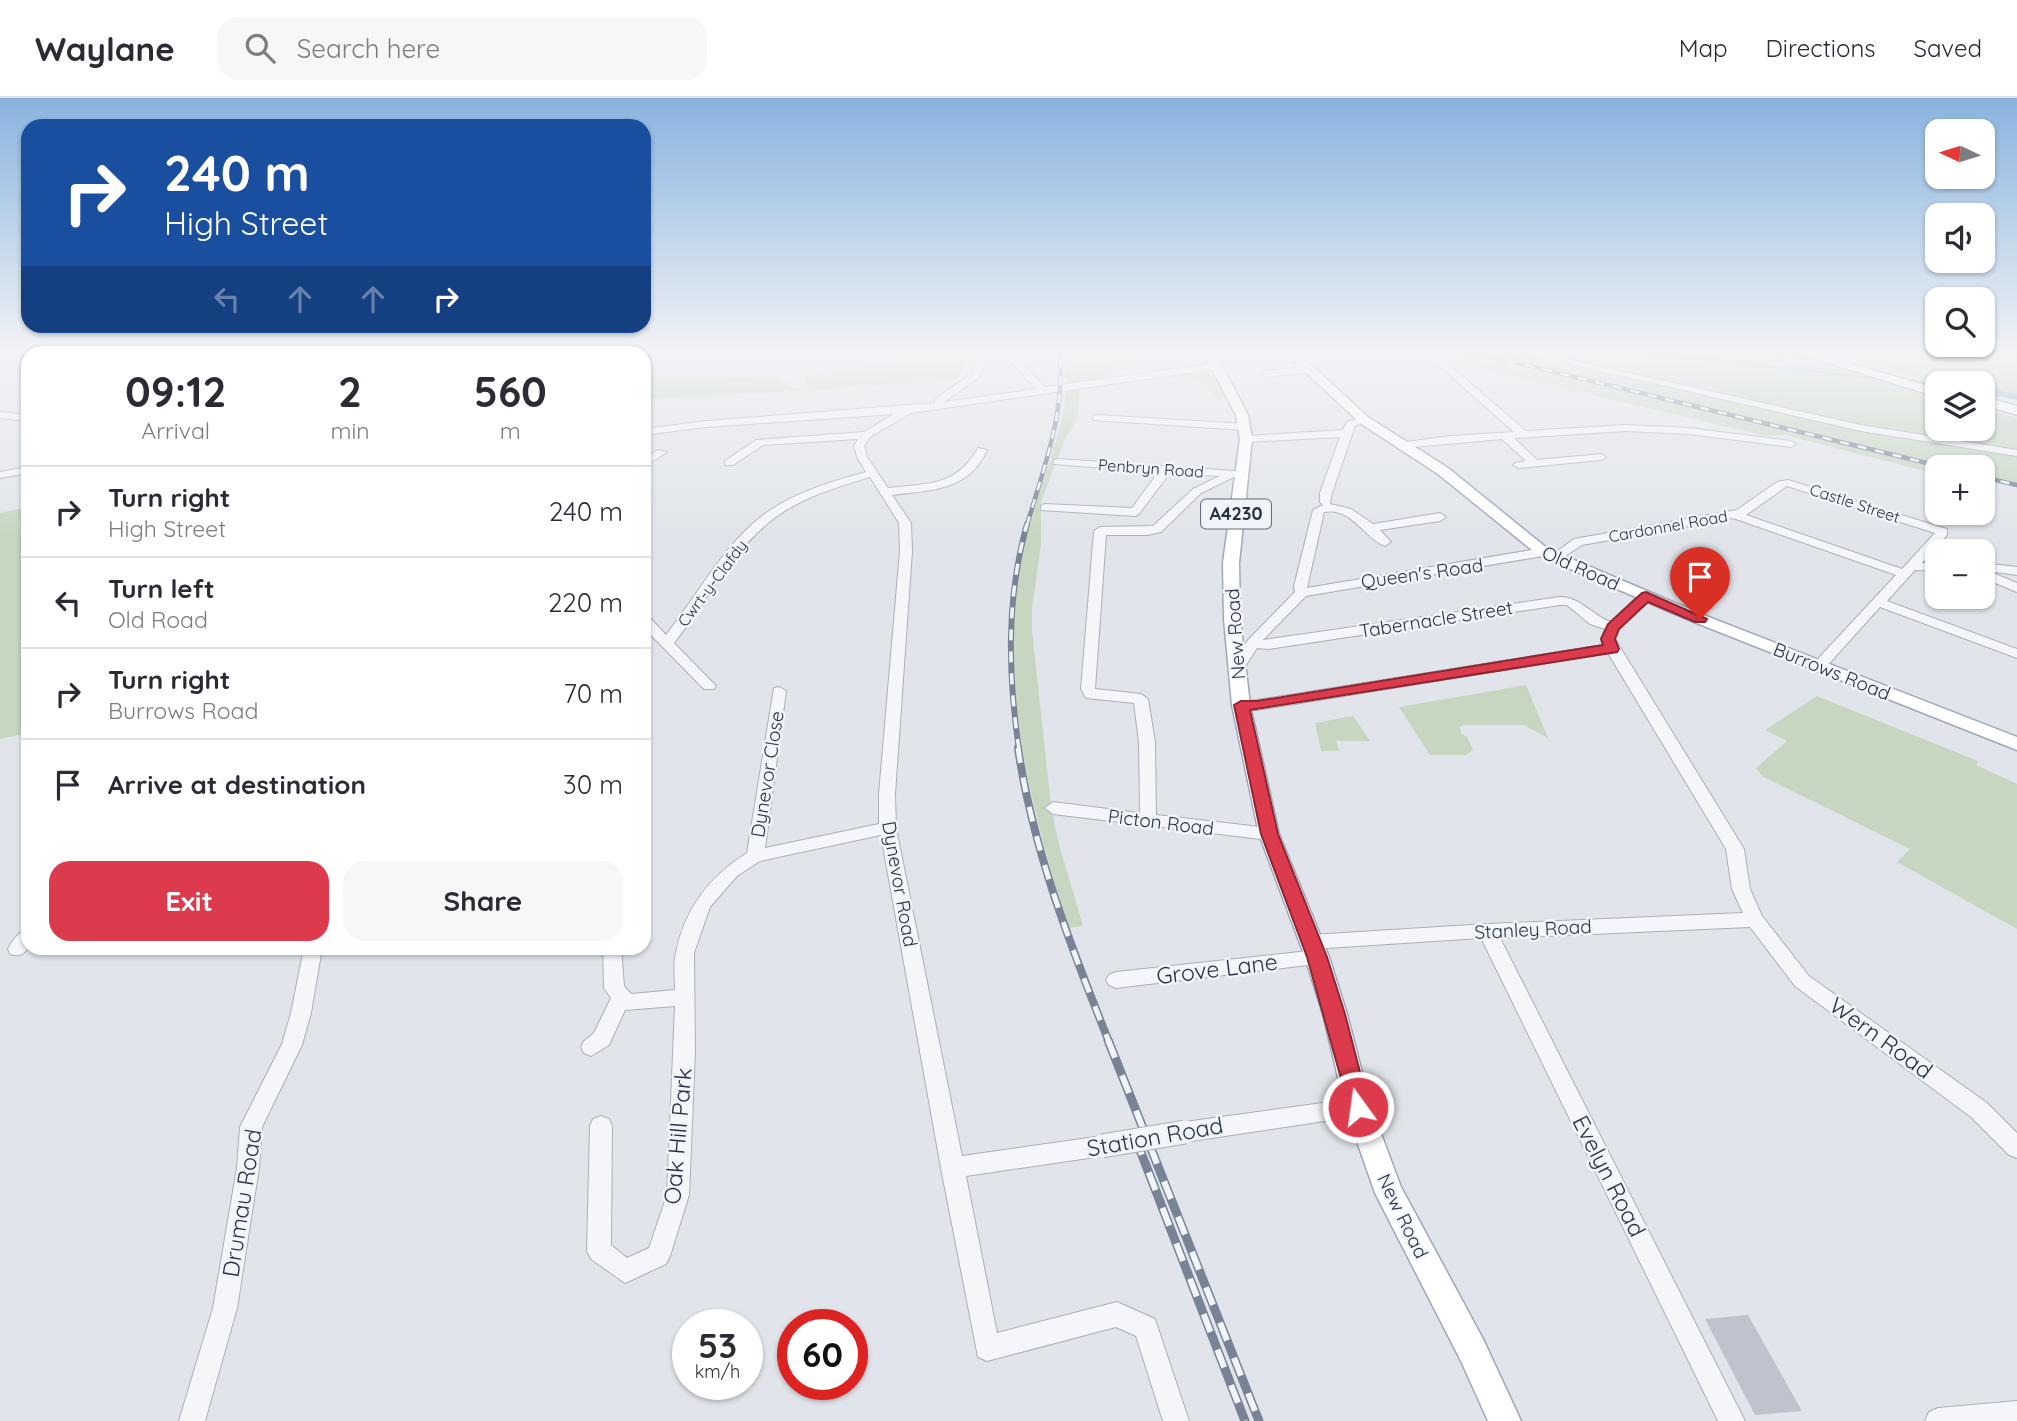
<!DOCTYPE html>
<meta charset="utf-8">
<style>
body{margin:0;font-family:Quicksand,sans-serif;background:#f7f7f7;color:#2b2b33;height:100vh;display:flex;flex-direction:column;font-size:26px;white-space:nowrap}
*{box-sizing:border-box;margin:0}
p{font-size:23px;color:#7c7c81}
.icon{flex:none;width:38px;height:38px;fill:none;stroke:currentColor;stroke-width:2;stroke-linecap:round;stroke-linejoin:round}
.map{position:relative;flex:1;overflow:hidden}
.sheet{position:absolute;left:21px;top:248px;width:630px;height:609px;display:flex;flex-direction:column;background:#fff;border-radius:21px;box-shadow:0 2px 5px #0004}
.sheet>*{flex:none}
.top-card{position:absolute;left:21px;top:21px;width:630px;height:214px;border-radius:21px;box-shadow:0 2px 5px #0004;background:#1a4fa0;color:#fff;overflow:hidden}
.needle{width:46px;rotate:274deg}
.fabs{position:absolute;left:1925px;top:21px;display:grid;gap:14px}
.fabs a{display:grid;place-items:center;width:70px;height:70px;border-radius:14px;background:#fff;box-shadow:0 2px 5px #0004;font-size:35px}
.speed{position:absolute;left:672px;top:1211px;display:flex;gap:14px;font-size:35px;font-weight:700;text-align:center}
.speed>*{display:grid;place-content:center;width:91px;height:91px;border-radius:50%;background:#fff;box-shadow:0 2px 5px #0004;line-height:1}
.speed small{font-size:18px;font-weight:400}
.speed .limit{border:10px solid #d22;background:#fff;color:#111}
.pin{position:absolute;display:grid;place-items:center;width:60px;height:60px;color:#fff;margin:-72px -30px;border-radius:50% 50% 50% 0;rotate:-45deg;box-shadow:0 0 7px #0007}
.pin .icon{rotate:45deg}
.me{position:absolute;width:77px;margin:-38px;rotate:346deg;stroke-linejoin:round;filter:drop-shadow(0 0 5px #0008)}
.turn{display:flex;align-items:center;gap:24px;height:147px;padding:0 28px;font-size:32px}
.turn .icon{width:91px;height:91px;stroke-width:2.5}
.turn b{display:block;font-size:49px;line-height:60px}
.lanes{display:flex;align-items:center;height:66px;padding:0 28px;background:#0003;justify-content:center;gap:35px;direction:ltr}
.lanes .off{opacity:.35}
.eta{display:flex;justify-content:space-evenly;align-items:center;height:119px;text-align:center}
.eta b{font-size:42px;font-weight:700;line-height:49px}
.button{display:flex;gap:14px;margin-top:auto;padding:14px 28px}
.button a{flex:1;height:80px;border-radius:21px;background:#db3b4d;color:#fff;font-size:28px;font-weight:700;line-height:80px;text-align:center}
.button a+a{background:#f7f7f7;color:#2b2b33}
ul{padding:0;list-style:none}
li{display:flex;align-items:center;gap:21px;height:91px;padding:0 28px;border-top:2px solid #e1e1e2}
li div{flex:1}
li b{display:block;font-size:26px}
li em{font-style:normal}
header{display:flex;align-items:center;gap:42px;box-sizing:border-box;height:98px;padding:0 35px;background:#fff;border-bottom:2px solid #e1e1e2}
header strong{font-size:33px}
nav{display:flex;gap:38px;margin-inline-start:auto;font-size:24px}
.search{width:490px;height:63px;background:#f7f7f7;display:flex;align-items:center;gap:18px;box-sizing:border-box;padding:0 24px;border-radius:21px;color:#7c7c81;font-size:26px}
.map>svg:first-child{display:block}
.green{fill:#c6d6c1}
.water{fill:#99b1ce}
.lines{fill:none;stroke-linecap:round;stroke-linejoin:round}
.canal{fill:#99b1ce;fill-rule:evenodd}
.building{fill:#bec3ce}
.minor-casing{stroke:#aaafb9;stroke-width:2}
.major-casing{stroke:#9fa8b8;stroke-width:3}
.highway-casing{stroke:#8791a3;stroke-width:2}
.minor{fill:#f4f6f9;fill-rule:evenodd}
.major{fill:#fff;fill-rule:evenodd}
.highway{fill:#fff;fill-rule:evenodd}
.rail-far3-casing{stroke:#798396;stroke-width:4.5}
.rail-far2-casing{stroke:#798396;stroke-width:6}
.rail-far1-casing{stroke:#798396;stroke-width:8}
.rail-casing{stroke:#798396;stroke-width:9}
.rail-far3{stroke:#f1f4f8;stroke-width:2.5;stroke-dasharray:9;stroke-linecap:butt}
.rail-far2{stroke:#f1f4f8;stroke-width:3.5;stroke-dasharray:11;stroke-linecap:butt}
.rail-far1{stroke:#f1f4f8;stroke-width:5;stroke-dasharray:15;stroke-linecap:butt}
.rail{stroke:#f1f4f8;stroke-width:6;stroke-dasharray:19;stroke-linecap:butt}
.minor-bridge-casing{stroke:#aaafb9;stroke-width:25;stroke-linecap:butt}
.minor-bridge{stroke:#f4f6f9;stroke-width:23}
.route{fill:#db3b4d;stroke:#8e2632;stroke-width:2}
.labels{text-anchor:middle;stroke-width:5;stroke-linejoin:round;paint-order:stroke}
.far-street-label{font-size:16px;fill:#283145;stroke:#f1f4f8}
.shield{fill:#f1f4f8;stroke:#646c7b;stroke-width:2}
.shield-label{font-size:18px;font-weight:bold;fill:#283145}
.street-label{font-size:19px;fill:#283145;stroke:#f1f4f8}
.near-street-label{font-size:23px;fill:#283145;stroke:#f1f4f8}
</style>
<header>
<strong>Waylane</strong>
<div class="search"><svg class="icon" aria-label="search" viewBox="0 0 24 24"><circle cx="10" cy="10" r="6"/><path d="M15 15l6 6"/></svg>Search here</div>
<nav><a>Map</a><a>Directions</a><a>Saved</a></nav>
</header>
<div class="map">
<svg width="2017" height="1323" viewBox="0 0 2017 1323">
<rect width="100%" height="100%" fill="#e1e5eb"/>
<g class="green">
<polygon points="908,254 987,254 986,259 970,258 958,281 809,292 804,280 867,269 892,268 904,261"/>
<path d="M 1064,254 L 1134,254 L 1139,260 C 1125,265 1109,267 1105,282 L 1080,286 L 1078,318 L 1065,341 L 1041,404 L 1041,446 L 1032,511 L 1032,533 L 1051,707 L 1058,743 L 1083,828 L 1069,830 C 1031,714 1000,592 1020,470 C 1028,417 1051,368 1063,316 L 1066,294 Z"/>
<polygon points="1429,254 1468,254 1937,369 1937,376 1785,337 1767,338 1449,263 1451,261"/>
<polygon points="1478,254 1515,254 1891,339 2017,357 2017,385 1983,377 1983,369 1949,369"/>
<polygon points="1532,254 1626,254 1890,283 1937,296 1937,331 1983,331 1983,310 2017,320 2017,352 1869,330"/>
<path d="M 1651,254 L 1708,258 C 1722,251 1737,259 1750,254 L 1795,254 L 1875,279 Z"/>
<polygon points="1829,254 2017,254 2017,297 1983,291 1983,285 1925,282"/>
<polygon points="1204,273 1211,275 1225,299 1217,299 1199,282 1173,279 1128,283"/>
<polygon points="644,277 776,280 799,293 644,301"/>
<polygon points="28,409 28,635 0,641 0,415"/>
<polygon points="1526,587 1548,640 1524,627 1463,627 1460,629 1461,635 1467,639 1473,652 1466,657 1430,657 1399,609"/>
<polygon points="1817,598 1978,663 1976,667 2017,686 2017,831 1897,764 1910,751 1762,678 1756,670 1787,643 1765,632"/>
<polygon points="1353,618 1370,643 1336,643 1339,653 1321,653 1315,625"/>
</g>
<polygon class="water" points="1626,254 1651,254 1875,279 1890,283"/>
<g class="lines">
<g class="canal">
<polygon points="1901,280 1937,284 1940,285 1937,285 1937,290 1898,285 1898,281"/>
<polygon points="1983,289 2017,296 2017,302 1983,295"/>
</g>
</g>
<polygon class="building" points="1748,1217 1802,1313 1755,1317 1705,1221"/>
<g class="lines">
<defs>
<g id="minor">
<path d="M 982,254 L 992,254 L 978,280 L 944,304 L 1036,291 L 1002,254 L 1012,254 L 1045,289 L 1216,265 L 1221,268 L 1216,271 L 911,315 L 870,339 L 864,348 L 867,359 L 888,390 C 929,385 956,389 978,350 L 987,352 C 969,393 931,392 892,397 L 911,425 L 912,453 L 895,696 L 896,730 L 962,1058 L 1102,1038 L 1110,1041 L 1113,1048 L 1110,1055 L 1102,1058 L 966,1078 L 997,1235 L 1117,1204 L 1155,1221 L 1189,1323 L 1163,1323 L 1136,1238 L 1116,1229 L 987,1263 L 978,1259 L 941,1070 L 881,737 L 760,763 L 737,778 L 710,809 L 694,855 L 695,953 L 689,1097 L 670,1158 L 666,1166 L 625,1185 L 591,1161 L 587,1153 L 590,1028 L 593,1021 L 601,1018 L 609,1021 L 612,1028 L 611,1147 L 627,1160 L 649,1150 L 667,1097 L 675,908 L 625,912 L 609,947 L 591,958 L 584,955 L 581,949 L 584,943 L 594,935 L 611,900 L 604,890 L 603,850 L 621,850 L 624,888 L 631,896 L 675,892 C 675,880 673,866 676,854 C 685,810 710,778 747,755 L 774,590 L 779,589 L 786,593 L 765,750 L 879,726 L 879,696 L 900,453 L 899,425 L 870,379 C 834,390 796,401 767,426 C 729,458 705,506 674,545 L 716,588 L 714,591 L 704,591 L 644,530 L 644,518 L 649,519 L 666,537 C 697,498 722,449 762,418 C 792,395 830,384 866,374 L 857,359 L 854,348 L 858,341 L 763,347 L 733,367 L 725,367 L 725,363 L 756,342 L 864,334 L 894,316 L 706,329 L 644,337 L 644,331 L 706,323 L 935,305 L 935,301 L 971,276 Z"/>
<polygon points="1408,254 1422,254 1441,260 1526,333 1626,327 1688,330 1791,343 1796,346 1791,349 1688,336 1626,333 1514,340 1537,362 1601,356 1606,359 1601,362 1519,370 1513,367 1515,365 1526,363 1502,341 1403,350 1399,349 1399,345 1450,338 1514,334 1435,264"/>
<polygon points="1518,254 1535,254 1861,327 2017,352 2017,358 1861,333"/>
<polygon points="1306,269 1311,272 1309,274 1266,279 1261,276 1266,273"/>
<polygon points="0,314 28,317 28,323 0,320"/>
<polygon points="1097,317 1245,326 1250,329 1245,332 1093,322 1093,318"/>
<path d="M 1364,319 L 1369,322 L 1355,328 L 1332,395 L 1330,406 L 1351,411 L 1373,426 L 1440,415 L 1446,419 L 1440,423 L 1380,432 L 1391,444 L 1385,448 C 1363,439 1352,409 1324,414 L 1307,490 L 1543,450 L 1549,454 L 1543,458 L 1306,498 L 1263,542 L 1560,499 C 1581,499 1591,517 1611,524 L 1641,495 L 1651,495 L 1651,501 L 1619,531 L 1615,541 L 1744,751 L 1750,791 L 1762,818 L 1809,878 L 1987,1005 L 2017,1035 L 2017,1060 L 2009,1057 L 1971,1019 L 1795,888 L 1750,829 L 1500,840 L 1745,1323 L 1718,1323 L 1481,840 L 1311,851 L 1304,849 L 1302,844 L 1304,839 L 1311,837 L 1487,826 L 1743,815 L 1732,791 L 1726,751 L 1608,555 L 1257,612 L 1236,610 L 1234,607 L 1236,604 L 1257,602 L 1603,547 L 1601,541 L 1605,531 L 1590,526 L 1567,507 L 1560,507 L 1268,551 L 1257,550 L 1241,575 L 1231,575 L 1229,572 L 1248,542 L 1295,494 L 1294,488 L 1313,412 L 1323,407 L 1320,404 L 1320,395 L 1340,339 L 1246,344 L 1241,341 L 1246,338 L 1343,332 L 1347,324 Z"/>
<polygon points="658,352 667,354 644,369 644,361"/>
<polygon points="1058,361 1234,373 1240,376 1201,395 1161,434 1147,437 1106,437 1095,591 1141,596 1148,601 1155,644 1156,717 1269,730 1275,732 1277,736 1275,740 1269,742 1053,716 1045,710 1053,704 1140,715 1139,644 1134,605 1086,600 1081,591 1094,433 1100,429 1153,428 1193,391 1220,378 1166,375 1166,380 1139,416 1135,418 1041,412 1041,408 1045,406 1132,410 1154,380 1155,374 1054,366 1054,362"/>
<polygon points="28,369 28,375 0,380 0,374"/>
<path d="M 1788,382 L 1947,431 L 1947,437 L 1922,465 L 1937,465 L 1937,473 L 1915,472 L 1887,503 L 2017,551 L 2017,560 L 1880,509 L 1825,570 L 1815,570 L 1813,567 L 1815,564 L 1896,477 L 1733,420 L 1582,447 L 1558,463 L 1554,464 L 1548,460 L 1574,441 L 1737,412 L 1777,384 ZM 1787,388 L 1935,435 L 1902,471 L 1746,417 Z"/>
<polygon points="1983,465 2017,469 2017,477 1988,473 2017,485 2017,494 1983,480"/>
<path d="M 28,831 L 28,850 C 23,857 19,859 10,856 L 8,851 C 12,842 19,834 28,831 Z"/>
<polygon points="304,850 322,850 311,915 302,947 262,1029 259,1070 237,1210 205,1323 179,1323 213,1210 237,1070 240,1029 282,946 291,915"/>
<polygon points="1317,852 1324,854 1326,859 1324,864 1317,866 1116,890 1109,887 1106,882 1109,877 1116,874"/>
<polygon points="1358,1000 1366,1002 1369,1009 1366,1016 1358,1018 1185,1044 1177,1041 1174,1034 1177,1027 1185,1024"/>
<polygon points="2017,1303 2017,1323 1925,1323 1929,1314 1938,1310"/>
</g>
<g id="major">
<polygon points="1203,254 1215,254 1248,317 1252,341 1239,465 1240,521 1250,607 1279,736 1329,859 1347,916 1371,1009 1401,1089 1483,1241 1521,1323 1488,1323 1461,1263 1375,1095 1345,1009 1323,916 1305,859 1259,736 1232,607 1224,521 1223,465 1240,341 1236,317"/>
<polygon points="1284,254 1297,254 1368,319 1448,370 1548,451 1706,518 2017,639 2017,652 1694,524 1538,457 1438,376 1360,325"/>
</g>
<g id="highway">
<polygon points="1793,254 1814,254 1937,291 1937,299"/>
<polygon points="1983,298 2017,308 2017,317 1983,307"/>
</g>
</defs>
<use href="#minor" class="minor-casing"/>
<use href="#major" class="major-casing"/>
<use href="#highway" class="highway-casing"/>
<use href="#minor" class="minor"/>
<use href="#major" class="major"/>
<use href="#highway" class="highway"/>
<defs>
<g id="rail-far3">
<polyline points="1473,254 1943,369"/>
<polyline points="1983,379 2017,387"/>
<path d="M 1027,427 C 1044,369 1065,316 1060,254"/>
</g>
<path id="rail-far2" d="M 1019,652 C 1008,576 1006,500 1027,426"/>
<path id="rail-far1" d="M 1018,650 C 1033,752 1071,849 1109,944"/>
<g id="rail">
<polyline points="1108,942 1259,1323"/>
<polyline points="1135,1039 1245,1323"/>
</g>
</defs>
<use href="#rail-far3" class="rail-far3-casing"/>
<use href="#rail-far2" class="rail-far2-casing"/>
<use href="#rail-far1" class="rail-far1-casing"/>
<use href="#rail" class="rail-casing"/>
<use href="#rail-far3" class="rail-far3"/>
<use href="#rail-far2" class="rail-far2"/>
<use href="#rail-far1" class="rail-far1"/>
<use href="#rail" class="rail"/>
<defs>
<polyline id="minor-bridge" points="1102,1048 1185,1034"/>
</defs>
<use href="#minor-bridge" class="minor-bridge-casing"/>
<use href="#minor-bridge" class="minor-bridge"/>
</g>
<linearGradient id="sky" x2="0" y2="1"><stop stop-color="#88b3de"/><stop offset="0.58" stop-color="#f2f3f6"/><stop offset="1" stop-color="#f2f3f6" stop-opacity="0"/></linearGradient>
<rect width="2017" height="439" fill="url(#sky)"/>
<polygon class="route" points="1646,494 1707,521 1705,524 1695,524 1648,504 1619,531 1615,541 1619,551 1617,554 1250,612 1278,736 1327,859 1345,916 1369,1009 1366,1016 1358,1019 1351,1016 1307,859 1261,736 1234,607 1241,603 1257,603 1603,547 1601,541 1608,526 1642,495"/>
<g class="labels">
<g class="far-street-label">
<text transform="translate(1151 370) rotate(4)" y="6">Penbryn Road</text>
<text transform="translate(1855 405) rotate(18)" y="6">Castle Street</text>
<text transform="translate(1668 428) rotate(-10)" y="6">Cardonnel Road</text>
<text transform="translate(712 485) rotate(-53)" y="6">Cwrt-y-Clafdy</text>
</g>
<rect class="shield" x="1201" y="401.5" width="70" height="29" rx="5"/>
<g class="shield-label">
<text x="1236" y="422">A4230</text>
</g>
<g class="street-label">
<text transform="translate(1581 470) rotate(24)" y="7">Old Road</text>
<text transform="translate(1422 475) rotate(-8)" y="7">Queen's Road</text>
<text transform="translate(1436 521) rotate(-9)" y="7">Tabernacle Street</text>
<text transform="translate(1235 536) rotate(-94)" y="7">New Road</text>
<text transform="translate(1832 573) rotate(22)" y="7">Burrows Road</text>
<text transform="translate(767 676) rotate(-81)" y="7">Dynevor Close</text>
<text transform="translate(1161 724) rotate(7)" y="7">Picton Road</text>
<text transform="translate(900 786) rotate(80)" y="7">Dynevor Road</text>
<text transform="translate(1533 831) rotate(-3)" y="7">Stanley Road</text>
<text transform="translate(1403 1118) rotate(64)" y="7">New Road</text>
</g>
<g class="near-street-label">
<text transform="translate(1217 871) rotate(-7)" y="8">Grove Lane</text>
<text transform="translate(1881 940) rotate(36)" y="8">Wern Road</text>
<text transform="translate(678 1038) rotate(-85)" y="8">Oak Hill Park</text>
<text transform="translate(1155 1039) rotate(-10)" y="8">Station Road</text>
<text transform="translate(1609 1078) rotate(63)" y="8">Evelyn Road</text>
<text transform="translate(242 1105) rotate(-81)" y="8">Drumau Road</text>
</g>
</g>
</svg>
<div class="fabs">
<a><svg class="needle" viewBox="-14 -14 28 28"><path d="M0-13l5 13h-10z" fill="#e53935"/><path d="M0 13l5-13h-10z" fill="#7c7c81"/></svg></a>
<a><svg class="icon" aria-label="sound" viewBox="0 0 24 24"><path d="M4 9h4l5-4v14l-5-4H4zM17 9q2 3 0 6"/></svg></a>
<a><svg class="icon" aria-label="search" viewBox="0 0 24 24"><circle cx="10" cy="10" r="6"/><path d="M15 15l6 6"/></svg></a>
<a><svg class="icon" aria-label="layers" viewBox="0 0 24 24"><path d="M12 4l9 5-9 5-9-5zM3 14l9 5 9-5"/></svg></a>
<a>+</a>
<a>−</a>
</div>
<div class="speed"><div>53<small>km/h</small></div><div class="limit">60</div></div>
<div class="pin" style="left:1700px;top:521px;background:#d93025"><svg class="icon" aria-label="arrive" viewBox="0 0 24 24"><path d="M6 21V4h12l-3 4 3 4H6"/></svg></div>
<svg class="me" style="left:1358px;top:1009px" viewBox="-20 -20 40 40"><circle r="17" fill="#db3b4d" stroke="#fff" stroke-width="3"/><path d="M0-11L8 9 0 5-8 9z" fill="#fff"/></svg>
<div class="top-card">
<div class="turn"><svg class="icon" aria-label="right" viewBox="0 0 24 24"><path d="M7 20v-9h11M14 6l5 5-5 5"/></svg><div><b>240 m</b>High Street</div></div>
<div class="lanes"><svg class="icon off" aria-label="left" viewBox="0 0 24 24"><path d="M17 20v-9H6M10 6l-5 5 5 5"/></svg><svg class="icon off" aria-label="ahead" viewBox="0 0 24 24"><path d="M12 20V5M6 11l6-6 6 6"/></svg><svg class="icon off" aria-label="ahead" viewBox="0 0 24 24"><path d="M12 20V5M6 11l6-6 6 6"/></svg><svg class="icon" aria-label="right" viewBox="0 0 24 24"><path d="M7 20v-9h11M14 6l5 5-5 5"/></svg></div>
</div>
<section class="sheet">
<div class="eta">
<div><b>09:12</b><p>Arrival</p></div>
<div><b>2</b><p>min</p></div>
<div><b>560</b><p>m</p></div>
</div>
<ul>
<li><svg class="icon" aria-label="right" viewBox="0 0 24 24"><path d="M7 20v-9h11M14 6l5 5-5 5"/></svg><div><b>Turn right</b><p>High Street</p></div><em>240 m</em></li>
<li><svg class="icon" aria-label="left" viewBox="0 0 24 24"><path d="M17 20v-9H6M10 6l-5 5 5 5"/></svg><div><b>Turn left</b><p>Old Road</p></div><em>220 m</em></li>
<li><svg class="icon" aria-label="right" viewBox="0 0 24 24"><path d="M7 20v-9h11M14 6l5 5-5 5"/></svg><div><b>Turn right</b><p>Burrows Road</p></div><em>70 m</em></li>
<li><svg class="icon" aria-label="arrive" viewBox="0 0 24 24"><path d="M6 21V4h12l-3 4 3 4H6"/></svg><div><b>Arrive at destination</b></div><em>30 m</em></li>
</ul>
<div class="button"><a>Exit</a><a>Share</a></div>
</section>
</div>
